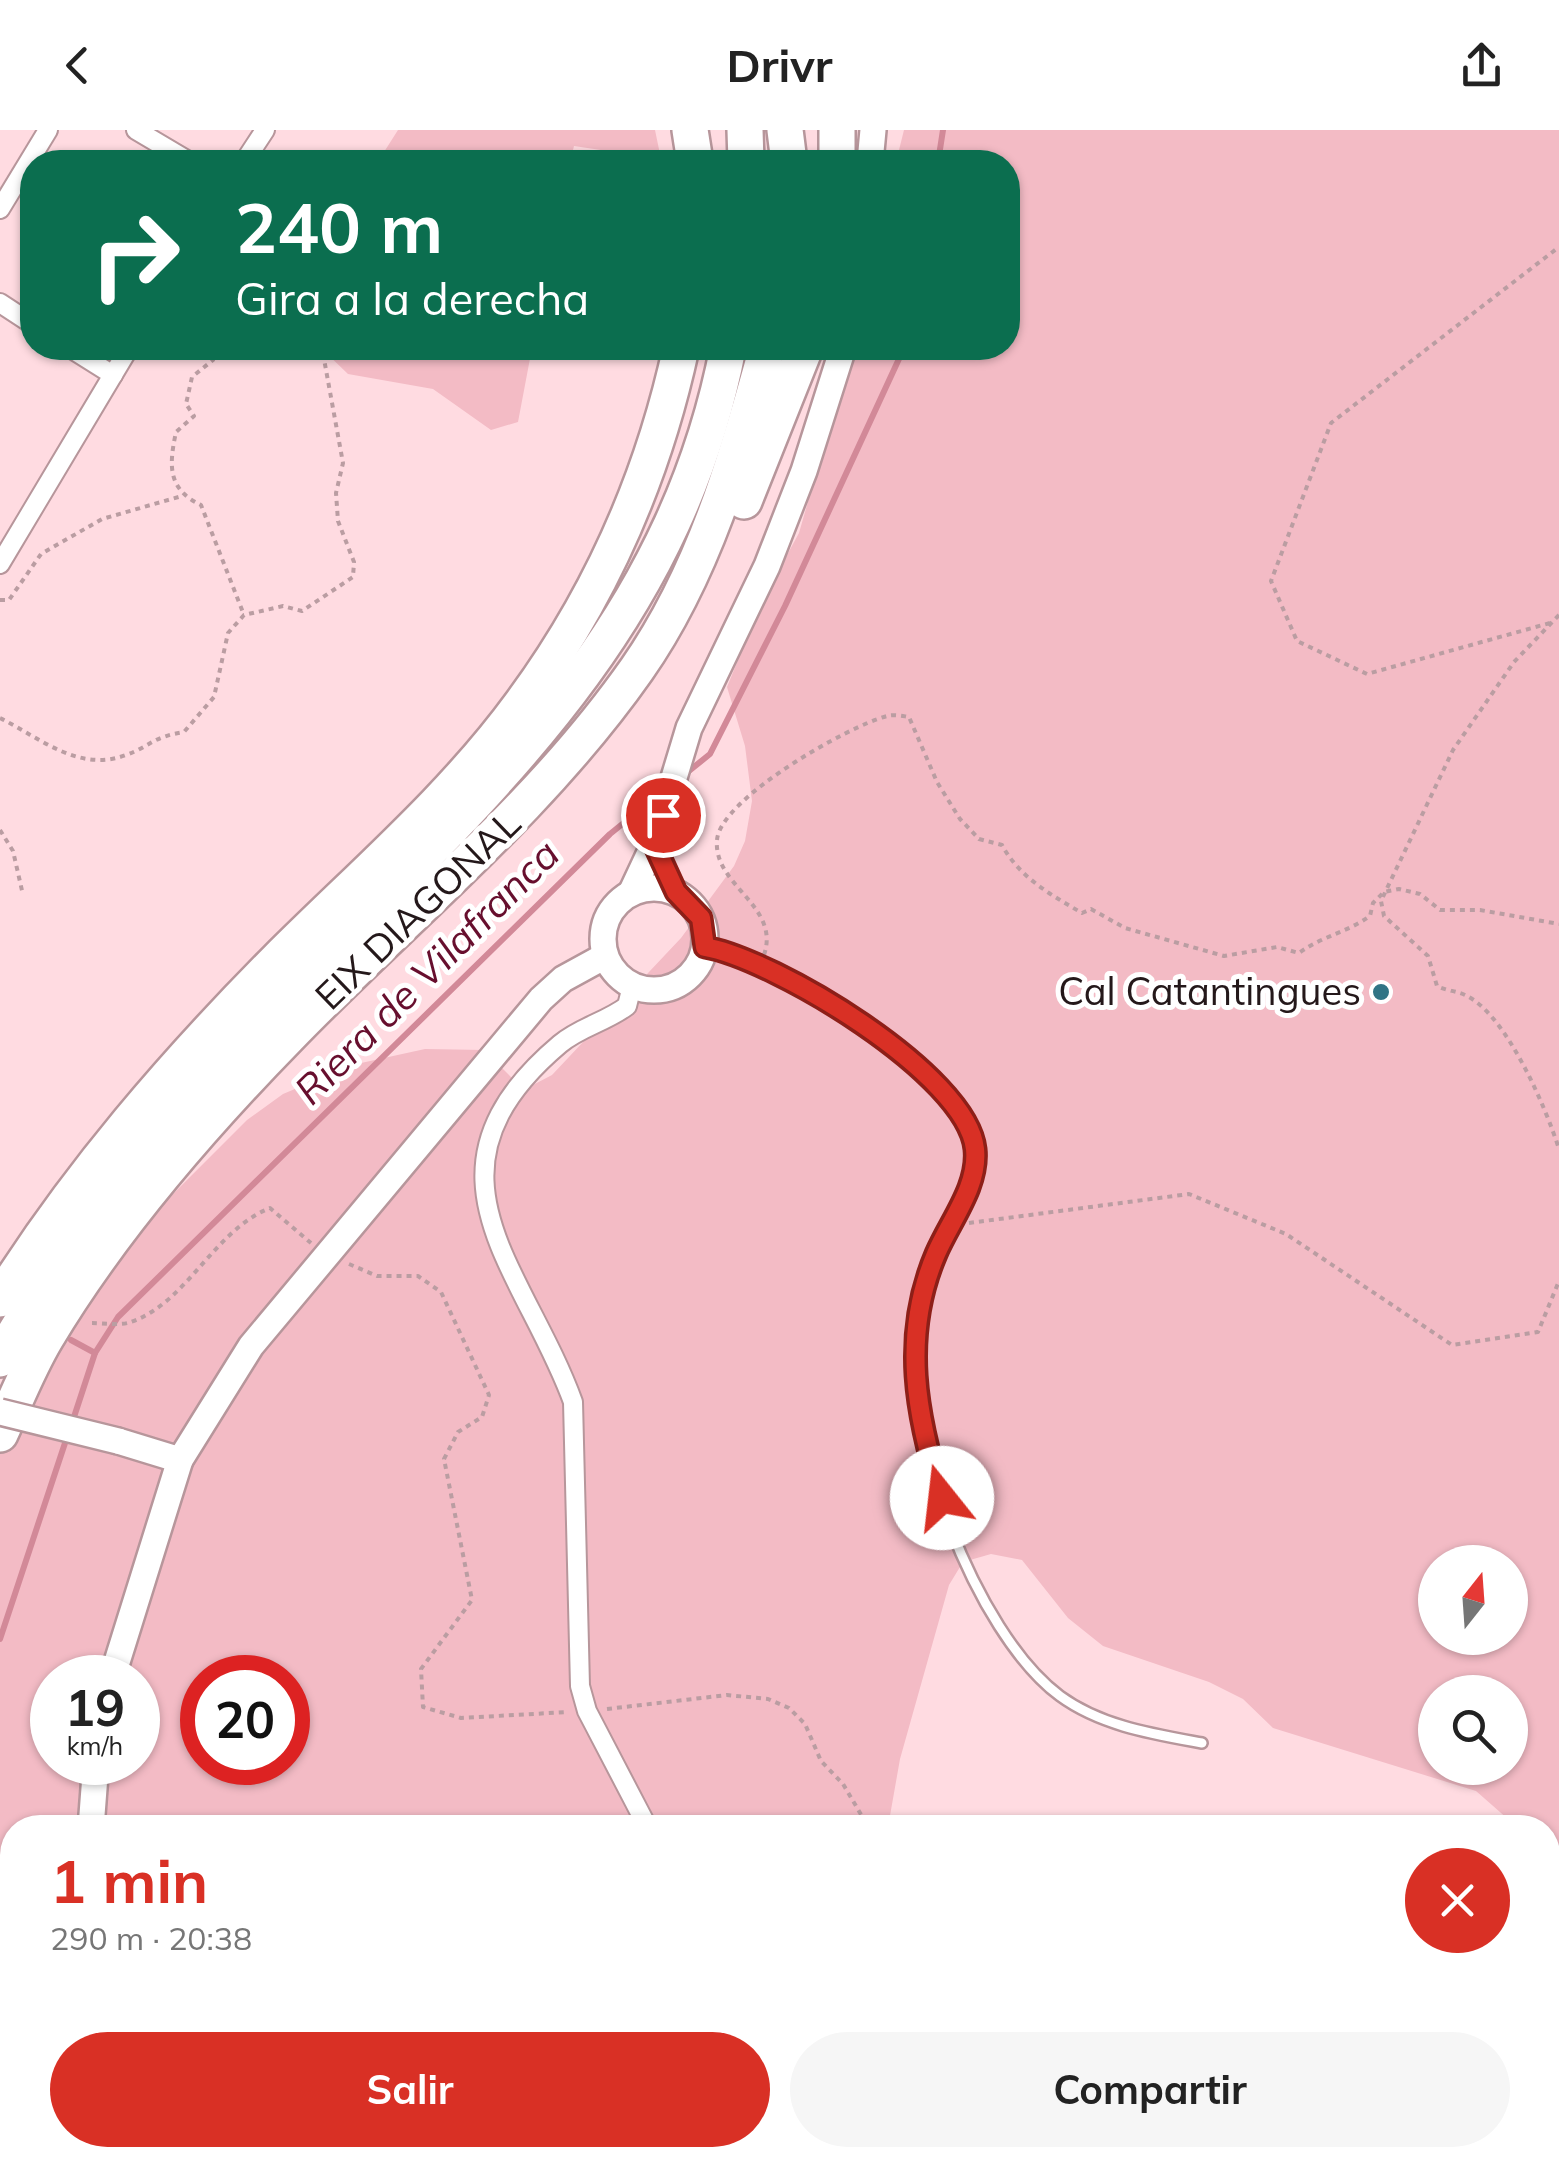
<!DOCTYPE html>
<html lang="es">
<meta charset="utf-8">
<style>
body{margin:0;font-family:Mulish,sans-serif;background:#f6f6f6;color:#222;height:100vh;display:flex;flex-direction:column;font-size:38px;white-space:nowrap}
*{box-sizing:border-box;margin:0}
p{font-size:32px;color:#767676}
.icon{flex:none;width:55px;height:55px;fill:none;stroke:currentColor;stroke-width:2;stroke-linecap:round;stroke-linejoin:round}
.map{position:relative;flex:1;overflow:hidden}
.drawer{position:absolute;left:0px;top:1685px;width:1560px;height:352px;display:flex;flex-direction:column;background:#fff;border-radius:40px 40px 0 0;box-shadow:0 2px 8px #0004}
.drawer>*{flex:none}
.hud{position:absolute;left:20px;top:20px;width:1000px;height:210px;border-radius:40px;box-shadow:0 2px 8px #0004;background:#0b6e4f;color:#fff;overflow:hidden}
.needle{width:65px;rotate:17deg}
.buttons{position:absolute;left:1418px;top:1415px;display:grid;gap:20px}
.buttons a{display:grid;place-items:center;width:110px;height:110px;border-radius:50%;background:#fff;box-shadow:0 2px 8px #0004;font-size:50px}
.speed{position:absolute;left:30px;top:1525px;display:flex;gap:20px;font-size:50px;font-weight:700;text-align:center}
.speed>*{display:grid;place-content:center;width:130px;height:130px;border-radius:50%;background:#fff;box-shadow:0 2px 8px #0004;line-height:1}
.speed small{font-size:25px;font-weight:400}
.speed .limit{border:15px solid #d22;background:#fff;color:#111}
.pin{position:absolute;display:grid;place-items:center;width:85px;height:85px;color:#fff;margin:-42px;border:5px solid #fff;border-radius:50%;box-shadow:0 2px 10px #0007}
.me{position:absolute;width:110px;margin:-55px;rotate:344deg;stroke-linejoin:round;filter:drop-shadow(0 0 8px #0008)}
.turn{display:flex;align-items:center;gap:35px;height:210px;padding:0 50px;font-size:45px}
.turn .icon{width:130px;height:130px;stroke-width:2.5}
.turn b{display:block;font-size:70px;line-height:85px}
.round{display:grid;place-items:center;flex:none;width:105px;height:105px;border-radius:52px;background:#f6f6f6}
.headline{display:flex;align-items:center;justify-content:space-between;height:170px;padding:0 50px}
h1{font-size:60px;font-weight:700;line-height:75px;color:#d93025}
.cta{display:flex;gap:20px;margin-top:auto;padding:20px 50px}
.cta a{flex:1;height:115px;border-radius:60px;background:#d93025;color:#fff;font-size:40px;font-weight:700;line-height:115px;text-align:center}
.cta a+a{background:#f6f6f6;color:#222}
header{display:flex;justify-content:space-between;align-items:center;height:130px;padding:0 50px;background:#fff;font-size:45px;font-weight:700}
.map>svg:first-child{display:block}
.green{fill:#f3bbc5;fill-rule:evenodd}
.lines{fill:none;stroke-linecap:round;stroke-linejoin:round}
.stream{stroke:#d28998;stroke-width:6}
.lane-casing{stroke:#b7969b;stroke-width:14}
.street-casing{stroke:#b7969b;stroke-width:22}
.secondary-casing{stroke:#b7969b;stroke-width:30}
.highway-casing{stroke:#b7969b;stroke-width:40}
.path{stroke:#ba9da2;stroke-width:4;stroke-dasharray:5 5;stroke-linecap:butt}
.lane{stroke:#fff;stroke-width:9}
.street{stroke:#fff;stroke-width:18}
.secondary{stroke:#fff;stroke-width:25}
.highway{stroke:#fff;stroke-width:35}
.secondary-bridge-casing{stroke:#b7969b;stroke-width:30;stroke-linecap:butt}
.secondary-bridge{stroke:#fff;stroke-width:25}
.route-casing{stroke:#8d1f18;stroke-width:25}
.route{stroke:#d93025;stroke-width:18}
.poi-dot{fill:#317485;stroke:#fff;stroke-width:4}
.labels{text-anchor:middle;stroke-width:10;stroke-linejoin:round;paint-order:stroke}
.street-label{font-size:38px;fill:#24181a;stroke:#fff}
.poi-label{font-size:38px;fill:#24181a;stroke:#fff;text-anchor:end}
.water-label{font-size:40px;font-style:italic;fill:#670f2e;stroke:#fff}
</style>
<header><svg class="icon" aria-label="back" viewBox="0 0 24 24"><path d="M15 5l-7 7 7 7"/></svg>Drivr<svg class="icon" aria-label="share" viewBox="0 0 24 24"><path d="M12 15V3M7 8l5-5 5 5M5 13v7h14v-7"/></svg></header>
<div class="map">
<svg width="1559" height="2036" viewBox="0 0 1559 2036">
<rect width="100%" height="100%" fill="#ffdbe1"/>
<g class="green">
<polygon points="398,0 655,0 661,29 574,16 570,32 363,32 384,22"/>
<path d="M 904,0 L 1559,0 L 1559,1910 L 1548,1895 L 1548,1740 L 1552,1730 L 1548,1725 L 1548,1698 L 1517,1697 L 1476,1661 L 1273,1598 L 1243,1569 L 1209,1552 L 1103,1516 L 1068,1488 L 1022,1430 L 991,1424 L 963,1432 L 949,1455 L 900,1629 L 888,1697 L 12,1698 L 12,2025 L 972,2025 L 978,2036 L 0,2036 L 0,1280 L 122,1115 L 247,990 L 283,964 L 352,935 L 425,919 L 484,920 L 518,954 L 529,957 L 552,945 L 681,808 L 734,736 L 745,711 L 752,671 L 745,616 L 727,557 L 763,469 L 799,403 L 852,218 L 1008,218 L 1008,32 L 896,32 ZM 1435,1432 L 1510,1432 L 1510,1508 L 1435,1508 ZM 52,1548 L 138,1548 L 138,1632 L 52,1632 ZM 202,1548 L 288,1548 L 288,1632 L 202,1632 ZM 1435,1562 L 1510,1562 L 1510,1638 L 1435,1638 Z"/>
<polygon points="321,218 532,218 518,292 491,300 433,259 348,244"/>
</g>
<g class="lines">
<g class="stream">
<polyline points="938,32 943,0"/>
<polyline points="684,645 710,624 785,476 904,218"/>
<polyline points="71,1210 95,1223"/>
<polyline points="72,1293 95,1223 118,1187 610,704 658,665"/>
<polyline points="0,1509 68,1304"/>
</g>
<defs>
<path id="lane" d="M 705,817 C 774,829 966,944 975,1018 C 980,1065 921,1140 914,1196 C 901,1301 974,1502 1060,1566 C 1101,1596 1153,1604 1202,1613"/>
<g id="street">
<polyline points="136,0 190,32"/>
<polyline points="244,32 265,0"/>
<polyline points="0,79 48,0"/>
<polyline points="0,173 32,194"/>
<polyline points="70,218 113,245"/>
<polyline points="0,434 129,218"/>
<path d="M 632,856 L 627,876 C 606,892 580,897 560,914 C 408,1042 524,1137 573,1272 L 580,1556 L 587,1581 L 648,1698"/>
<polyline points="537,2025 544,2036"/>
</g>
<g id="secondary">
<polyline points="870,32 873,0"/>
<circle cx="654" cy="809" r="51"/>
<polyline points="631,763 654,714 689,598 767,436 804,341 843,218"/>
<polyline points="118,1311 180,1330"/>
<polyline points="112,1548 180,1330 251,1216 541,869 563,849 605,826"/>
<polyline points="91,1698 96,1632"/>
<polyline points="26,2036 30,2025"/>
</g>
<g id="highway">
<polyline points="690,0 695,32"/>
<polyline points="745,0 746,32"/>
<polyline points="785,0 789,32"/>
<polyline points="837,32 837,0"/>
<polyline points="744,371 805,218"/>
<path d="M 0,1169 C 79,1044 173,935 277,830 C 360,747 452,669 522,573 C 601,466 653,347 681,218"/>
<path d="M 0,1229 C 66,1112 148,1007 241,910 C 447,695 668,529 728,218"/>
<path d="M 0,1304 C 15,1272 28,1238 46,1208 C 111,1099 199,998 288,907 C 405,786 539,679 637,539 C 704,443 737,328 767,218"/>
</g>
</defs>
<use href="#lane" class="lane-casing"/>
<use href="#street" class="street-casing"/>
<use href="#secondary" class="secondary-casing"/>
<use href="#highway" class="highway-casing"/>
<g class="path">
<path d="M 217,218 L 213,230 L 192,247 L 186,274 L 194,286 L 176,302 C 169,335 167,359 201,375 L 244,485"/>
<polyline points="0,470 9,470 41,424 102,389 182,366"/>
<path d="M 1559,485 L 1514,532 L 1453,620 L 1381,771 L 1384,786 L 1428,826 L 1437,856 C 1447,861 1458,861 1467,866 C 1507,886 1546,978 1559,1019"/>
<polyline points="1550,493 1367,544 1297,511 1271,451 1331,293 1559,117"/>
<path d="M 0,588 C 40,608 79,643 126,625 C 151,616 152,607 184,602 L 214,567 L 228,503 L 244,485 L 283,476 L 302,481 L 353,447 L 354,432 L 338,391 L 336,363 L 343,333 L 322,218"/>
<polyline points="0,700 13,721 23,765"/>
<path d="M 764,825 C 781,775 713,756 717,710 C 720,669 848,596 887,586 C 894,584 902,586 909,587 L 937,652 L 960,689 L 979,709 L 1002,715 C 1019,747 1051,765 1082,783 L 1091,779 L 1125,798 L 1224,826 L 1277,817 L 1299,823 C 1322,806 1346,803 1370,786 L 1373,773 L 1384,762 L 1399,759 L 1420,764 L 1440,780 L 1480,780 L 1559,794"/>
<polyline points="969,1093 1189,1064 1286,1104 1452,1215 1538,1202 1559,1151"/>
<polyline points="349,1134 377,1146 418,1146 441,1162 489,1265 482,1287 458,1302 444,1329 472,1470 421,1539 423,1577 461,1588 568,1582"/>
<path d="M 92,1193 C 104,1193 120,1196 131,1192 C 188,1172 213,1101 270,1078 L 311,1113"/>
<polyline points="607,1579 727,1565 768,1569 789,1578 805,1594 821,1631 843,1654 869,1698"/>
<polyline points="927,2025 944,2036"/>
<polyline points="1003,2025 1010,2036"/>
</g>
<use href="#lane" class="lane"/>
<use href="#street" class="street"/>
<use href="#secondary" class="secondary"/>
<use href="#highway" class="highway"/>
<defs>
<polyline id="secondary-bridge" points="0,1282 118,1311"/>
</defs>
<use href="#secondary-bridge" class="secondary-bridge-casing"/>
<use href="#secondary-bridge" class="secondary-bridge"/>
</g>
<g class="lines">
<defs>
<path id="route" d="M 663,685 L 654,714 L 676,762 L 701,788 L 705,817 C 774,829 967,944 975,1019 C 979,1056 950,1091 936,1124 C 901,1206 916,1286 942,1368"/>
</defs>
<use href="#route" class="route-casing"/>
<use href="#route" class="route"/>
</g>
<circle class="poi-dot" cx="1381" cy="862" r="10"/>
<g class="labels">
<g class="street-label">
<text transform="translate(418 780) rotate(-44)" y="13">EIX DIAGONAL</text>
</g>
<g class="poi-label">
<text x="1361" y="875">Cal Catantingues</text>
</g>
<g class="water-label">
<text transform="translate(427 842) rotate(-45)" y="14">Riera de Vilafranca</text>
</g>
</g>
</svg>
<div class="buttons">
<a><svg class="needle" viewBox="-14 -14 28 28"><path d="M0-13l5 13h-10z" fill="#e53935"/><path d="M0 13l5-13h-10z" fill="#767676"/></svg></a>
<a><svg class="icon" aria-label="search" viewBox="0 0 24 24"><circle cx="10" cy="10" r="6"/><path d="M15 15l6 6"/></svg></a>
</div>
<div class="speed"><div>19<small>km/h</small></div><div class="limit">20</div></div>
<div class="pin" style="left:663px;top:685px;background:#d93025"><svg class="icon" aria-label="arrive" viewBox="0 0 24 24"><path d="M6 21V4h12l-3 4 3 4H6"/></svg></div>
<svg class="me" style="left:942px;top:1368px" viewBox="-20 -20 40 40"><circle r="19" fill="#fff"/><path d="M0-13L10 11 0 6-10 11z" fill="#d93025"/></svg>
<div class="hud">
<div class="turn"><svg class="icon" aria-label="right" viewBox="0 0 24 24"><path d="M7 20v-9h11M14 6l5 5-5 5"/></svg><div><b>240 m</b>Gira a la derecha</div></div>
</div>
<section class="drawer">
<div class="headline"><div><h1>1 min</h1><p>290 m · 20:38</p></div><a class="round" style="background:#d93025;color:#fff"><svg class="icon" aria-label="close" viewBox="0 0 24 24"><path d="M6 6l12 12M18 6L6 18"/></svg></a></div>
<div class="cta"><a>Salir</a><a>Compartir</a></div>
</section>
</div>
